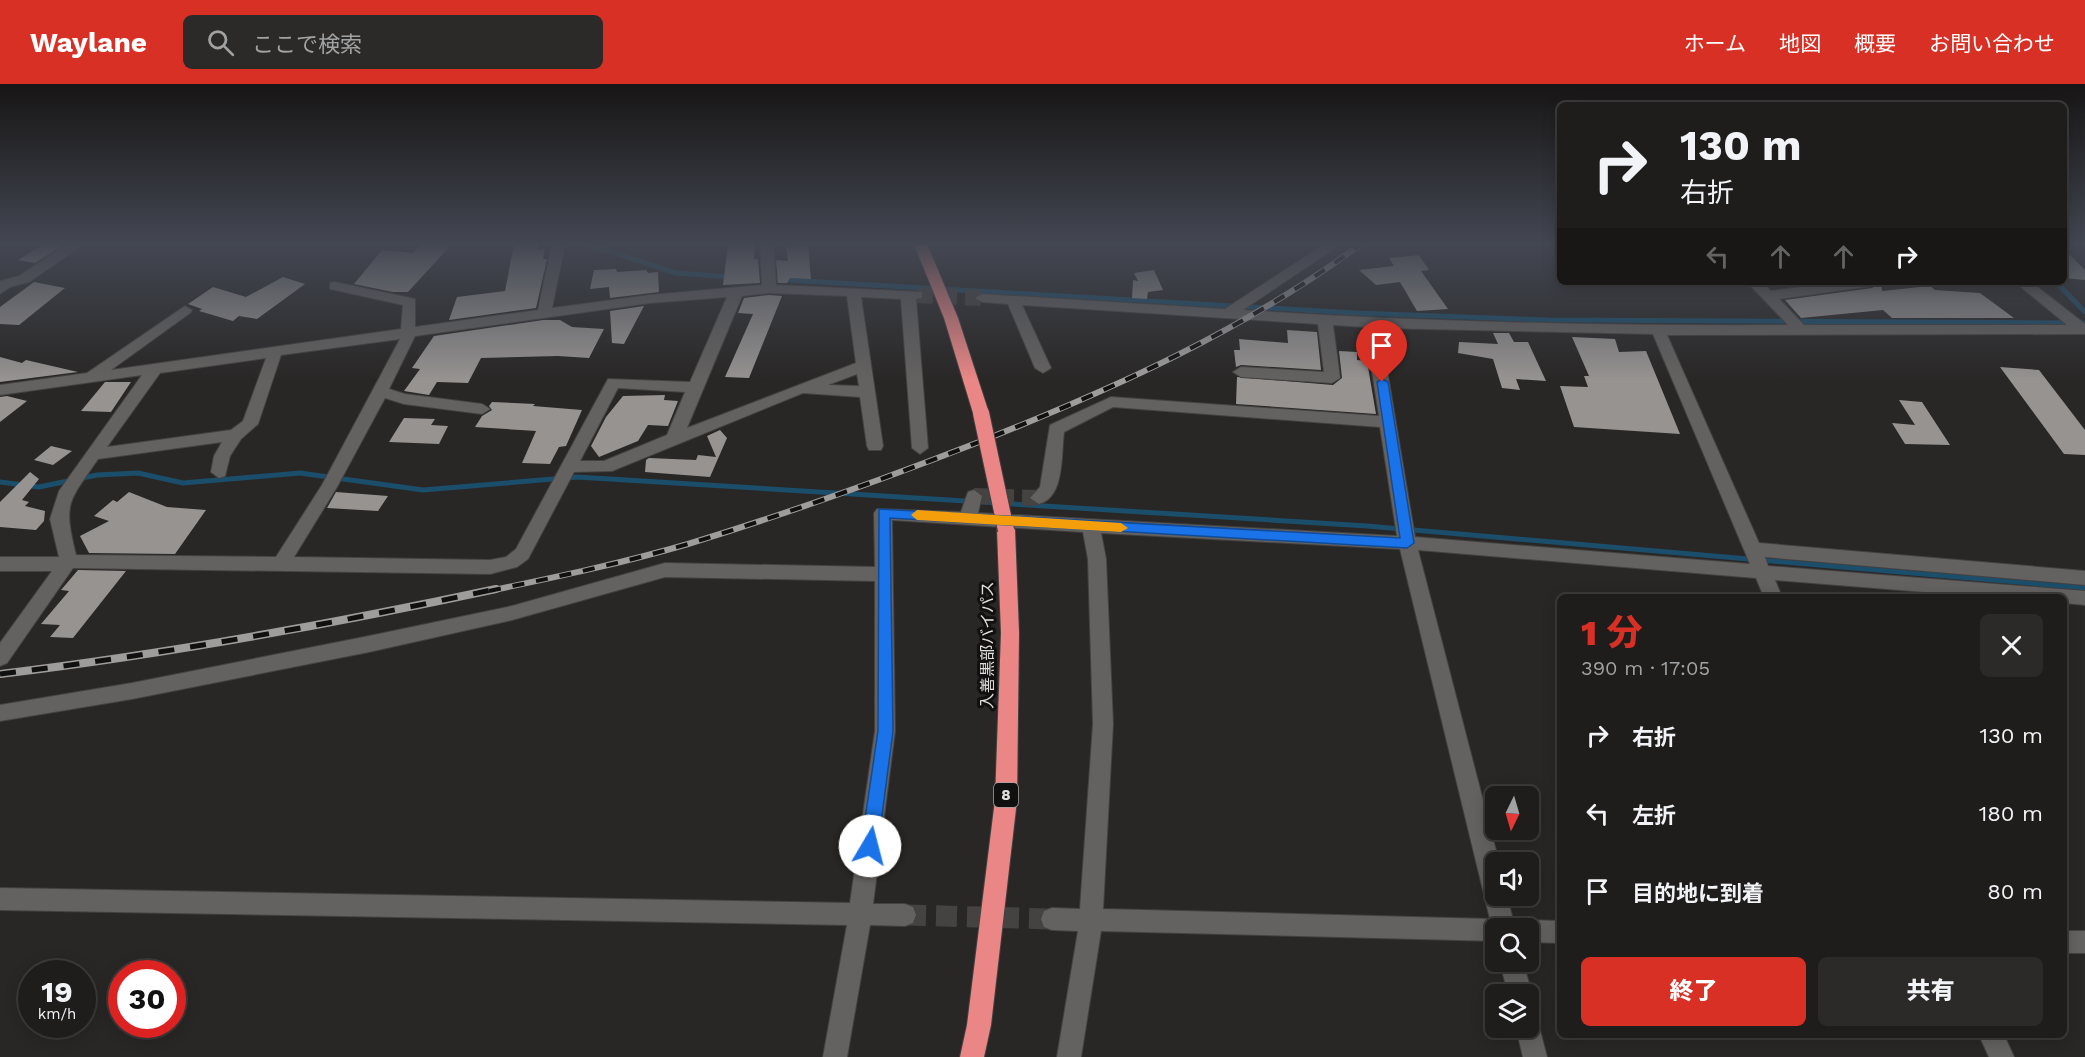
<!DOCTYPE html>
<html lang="ja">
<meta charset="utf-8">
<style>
body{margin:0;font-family:"Work Sans","Noto Sans JP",sans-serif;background:#2c2a29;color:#f1f3f6;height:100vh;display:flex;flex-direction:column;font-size:22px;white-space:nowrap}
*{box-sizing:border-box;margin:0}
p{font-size:20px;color:#a1a2a3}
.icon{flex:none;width:33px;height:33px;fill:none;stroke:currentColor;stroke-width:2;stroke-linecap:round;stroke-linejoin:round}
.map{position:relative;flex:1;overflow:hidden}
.details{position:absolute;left:1557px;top:510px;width:510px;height:444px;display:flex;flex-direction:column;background:#1f1d1c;border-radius:9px;box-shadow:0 3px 15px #0003,0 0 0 2px #3c3b3b}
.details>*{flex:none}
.banner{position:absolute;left:1557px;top:18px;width:510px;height:183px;border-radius:9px;box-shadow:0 3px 15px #0003,0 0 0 2px #3c3b3b;background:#1f1d1c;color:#f1f3f6;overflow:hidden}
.needle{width:39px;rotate:185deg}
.fabs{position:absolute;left:1485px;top:702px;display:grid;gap:12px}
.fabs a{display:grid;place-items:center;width:54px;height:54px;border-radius:9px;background:#1f1d1c;box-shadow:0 3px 15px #0003,0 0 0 2px #3c3b3b;font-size:30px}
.speed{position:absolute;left:18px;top:876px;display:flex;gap:12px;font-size:30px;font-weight:700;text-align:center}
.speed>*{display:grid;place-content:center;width:78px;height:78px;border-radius:50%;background:#1f1d1c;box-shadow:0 3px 15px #0003,0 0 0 2px #3c3b3b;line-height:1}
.speed small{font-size:15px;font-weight:400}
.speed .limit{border:9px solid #d22;background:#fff;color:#111}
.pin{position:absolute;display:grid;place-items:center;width:51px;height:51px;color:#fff;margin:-62px -26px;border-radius:50% 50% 50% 0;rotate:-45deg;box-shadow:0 0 6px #0007}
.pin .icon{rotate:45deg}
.me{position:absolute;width:66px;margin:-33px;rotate:8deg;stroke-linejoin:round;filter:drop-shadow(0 0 4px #0008)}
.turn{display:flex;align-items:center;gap:21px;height:126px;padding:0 24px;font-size:27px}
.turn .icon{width:78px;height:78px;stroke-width:2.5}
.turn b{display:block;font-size:42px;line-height:51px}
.lanes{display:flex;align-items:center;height:57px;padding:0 24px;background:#0003;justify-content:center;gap:30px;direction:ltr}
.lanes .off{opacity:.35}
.round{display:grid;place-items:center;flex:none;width:63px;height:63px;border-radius:9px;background:#2c2a29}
.head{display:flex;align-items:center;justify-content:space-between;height:102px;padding:0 24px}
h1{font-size:36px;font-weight:800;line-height:45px;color:#d93025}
.action{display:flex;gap:12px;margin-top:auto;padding:12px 24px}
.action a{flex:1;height:69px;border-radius:9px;background:#d93025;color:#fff;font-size:24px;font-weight:800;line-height:69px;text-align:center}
.action a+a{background:#2c2a29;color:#f1f3f6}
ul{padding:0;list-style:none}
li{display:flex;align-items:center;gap:18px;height:78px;padding:0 24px}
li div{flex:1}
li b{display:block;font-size:22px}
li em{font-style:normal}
header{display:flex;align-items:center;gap:36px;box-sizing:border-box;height:84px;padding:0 30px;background:#d93025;color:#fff}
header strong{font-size:28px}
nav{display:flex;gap:33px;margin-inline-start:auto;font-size:21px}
.search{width:420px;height:54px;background:#2c2a29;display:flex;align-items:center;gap:15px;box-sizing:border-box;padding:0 21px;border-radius:9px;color:#a1a2a3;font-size:22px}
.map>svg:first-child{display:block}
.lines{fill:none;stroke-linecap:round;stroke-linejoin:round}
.stream{stroke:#1a4e6b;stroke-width:5}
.building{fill:#969391}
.minor-tunnel-far1{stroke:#454342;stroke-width:16;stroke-dasharray:16 8;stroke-linecap:butt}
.minor-tunnel{stroke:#454342;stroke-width:21;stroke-dasharray:21 10;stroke-linecap:butt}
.minor-casing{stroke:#444241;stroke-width:2}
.highway-casing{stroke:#444241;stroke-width:2}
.minor{fill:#646260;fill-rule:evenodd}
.highway{fill:#ea8786;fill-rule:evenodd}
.rail-far1-casing{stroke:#9f9d9c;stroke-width:6}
.rail-casing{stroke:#9f9d9c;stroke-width:8}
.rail-far1{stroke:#111010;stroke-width:4;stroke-dasharray:12;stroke-linecap:butt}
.rail{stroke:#111010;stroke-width:5;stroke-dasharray:16;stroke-linecap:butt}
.highway-bridge-casing{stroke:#444241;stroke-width:18;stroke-linecap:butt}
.highway-bridge{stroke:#ea8786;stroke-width:16}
.route{fill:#1a73e8;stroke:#114b97;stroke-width:1.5}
.slow{fill:#f59e0b}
.labels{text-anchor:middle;stroke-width:6;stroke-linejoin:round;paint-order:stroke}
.shield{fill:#111010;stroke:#a3a1a0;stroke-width:1.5}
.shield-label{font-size:15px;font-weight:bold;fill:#e1dfde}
.street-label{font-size:16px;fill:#e1dfde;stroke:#111010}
</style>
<header>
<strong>Waylane</strong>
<div class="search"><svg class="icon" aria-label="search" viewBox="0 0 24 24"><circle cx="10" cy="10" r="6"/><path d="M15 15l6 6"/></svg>ここで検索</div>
<nav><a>ホーム</a><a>地図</a><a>概要</a><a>お問い合わせ</a></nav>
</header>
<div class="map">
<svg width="2085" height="973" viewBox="0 0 2085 973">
<rect width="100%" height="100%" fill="#292726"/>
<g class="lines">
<g class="stream">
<polyline points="587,160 676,189 732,193"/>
<polyline points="769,195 1355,229 1548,236 2085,239"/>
<polyline points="2056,198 2085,228"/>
<polyline points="0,398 39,403 97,391 138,389 183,399 300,389 423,406 577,393 1367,442 2085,504"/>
</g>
</g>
<g class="building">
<polygon points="44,160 65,160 35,179 18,176"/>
<polygon points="423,160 452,160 408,208 393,208 354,200 382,166 412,169"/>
<polygon points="514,160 538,160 538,166 545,164 543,175 547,175 536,224 449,236 457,213 505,207"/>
<polygon points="728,160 755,160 754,175 758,175 760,199 723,201"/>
<polygon points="808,161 811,195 790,194 787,199 778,199 776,176 788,177 786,164"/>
<polygon points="2064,165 2085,186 2085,196 2064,194"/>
<polygon points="1419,171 1429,186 1421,187 1448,225 1417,227 1400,198 1376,201 1359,186 1394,182 1389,174"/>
<polygon points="616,185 617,188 646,186 648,189 658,188 659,208 610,214 609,203 590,205 594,186"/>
<polygon points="1154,186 1163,206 1148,208 1147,215 1132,214 1133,196 1138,197 1134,189"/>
<polygon points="283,193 305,200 257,235 239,232 233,237 199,227 202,225 188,220 213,203 246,213"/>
<polygon points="34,198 65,204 19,241 0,240 0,223"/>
<polygon points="1881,198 1882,207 1930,202 1935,206 1980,209 2014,234 1892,234 1883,226 1801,234 1785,216 1872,204"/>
<polygon points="769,211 782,212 749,294 725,293 753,230 738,229 744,214"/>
<polygon points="644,222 624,260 612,259 610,227"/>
<polygon points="543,236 560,236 572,243 604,245 589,274 558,272 481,274 468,299 437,298 429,311 404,307 420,285 412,284 434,252"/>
<polygon points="1287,246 1317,248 1321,286 1241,281 1236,283 1234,266 1240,266 1239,255 1288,259"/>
<polygon points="1493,249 1509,249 1514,258 1528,258 1546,297 1516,295 1520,306 1502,304 1493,275 1458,269 1459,258 1498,260"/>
<polygon points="1572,253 1615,255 1619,268 1646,267 1680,350 1574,343 1560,302 1588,303 1584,292 1589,292"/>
<polygon points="1339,267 1357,268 1357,276 1367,277 1376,330 1236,320 1237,293 1333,301 1342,294"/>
<polygon points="0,273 22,279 26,276 78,288 0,298"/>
<polygon points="2000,283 2039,286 2085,346 2085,371 2064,370"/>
<polygon points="105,298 131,298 111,328 81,327"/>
<polygon points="665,311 664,316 678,317 668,342 648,341 638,357 599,373 591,362 606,333 623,312"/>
<polygon points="7,312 27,317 0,338 0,313"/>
<polygon points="1899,316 1922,318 1950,361 1905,360 1892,339 1915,341"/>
<polygon points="492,318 535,320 533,322 582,326 566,362 559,363 550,380 522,379 536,347 475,343 482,332 492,326 489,322"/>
<polygon points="404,334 435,335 431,341 448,342 439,360 389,358"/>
<polygon points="720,346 727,354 710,393 645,388 646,376 649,374 696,376 698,371 716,373 707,352"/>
<polygon points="51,362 72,367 53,381 34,376"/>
<polygon points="30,388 39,395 22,416 29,418 25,422 45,427 44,437 36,446 0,443 0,418"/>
<polygon points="129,408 167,423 206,426 175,470 89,469 80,452 109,437 94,432 113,416 117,418"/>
<polygon points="336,408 388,412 378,427 327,424"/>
<polygon points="78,486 126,487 73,554 50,553 60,541 41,540 69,507 61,506"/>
</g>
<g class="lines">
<g class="minor-tunnel-far1">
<polyline points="917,211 982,214"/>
<polyline points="974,412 1039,414"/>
</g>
<polyline class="minor-tunnel" points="905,831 1052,835"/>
<defs>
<g id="minor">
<polygon points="68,160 84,160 29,198 10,203 0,210 0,197 19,192"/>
<path d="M 552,160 L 565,160 L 552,224 L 650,211 L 762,201 L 760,160 L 773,160 L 776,201 L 922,208 L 922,214 L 916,215 L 928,364 L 920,370 L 912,364 L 901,215 L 861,213 L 883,362 L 881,366 L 869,366 L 867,362 L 860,313 L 803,309 L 612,387 L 574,388 L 528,475 L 517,483 L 490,490 L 73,484 L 7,579 L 0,582 L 0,559 L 52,487 L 0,487 L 0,473 L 59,473 L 50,435 L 59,407 L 142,291 L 0,311 L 0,301 L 87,289 L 185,222 L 192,226 L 190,229 L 111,286 L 401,245 L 403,221 L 330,205 L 330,199 L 335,198 L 415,215 L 415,243 L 538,226 ZM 769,209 L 847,212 L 856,279 L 687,344 L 742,212 ZM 727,213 L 690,298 L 608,295 L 516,465 L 506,473 L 490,476 L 294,473 L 337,403 L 385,314 L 404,320 L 482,330 L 490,325 L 482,320 L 405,310 L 389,305 L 415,252 L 650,219 ZM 400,255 L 322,401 L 276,473 L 76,471 C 63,418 68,419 98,375 L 222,358 L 214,372 L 211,388 L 219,394 L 225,392 L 230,372 L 241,355 L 258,340 L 281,271 ZM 266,274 L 243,337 L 231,346 L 107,363 L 160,289 ZM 857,290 L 859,302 L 828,301 ZM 618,304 L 685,308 L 667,351 L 604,377 L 580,377 Z"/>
<path d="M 1325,160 L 1341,160 L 1243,226 C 1425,238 1606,242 1788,241 L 1747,198 L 1762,198 L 1771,207 L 1841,198 L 1879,198 L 1872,202 L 1779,215 L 1804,241 L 2067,241 L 2015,198 L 2031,198 L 2085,240 L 2085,250 L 1667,251 L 1759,459 L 2085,487 L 2085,501 L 1765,473 L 1768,482 L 2085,507 L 2085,521 L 2064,519 L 2064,513 L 1986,513 L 1775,496 L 1782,513 L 1764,513 L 1756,494 L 1418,466 L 1499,778 L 1496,778 L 1496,812 L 1507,812 L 1515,844 L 1496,844 L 1496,857 L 1101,847 L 1081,973 L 1057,973 L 1078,847 L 1052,846 L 1044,843 L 1041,835 L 1044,827 L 1052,824 L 1080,825 L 1093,640 L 1088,475 L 1083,448 L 892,436 L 895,647 L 873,820 L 905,820 L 913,823 L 916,831 L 913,839 L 905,842 L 870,841 L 847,973 L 823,973 L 847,841 L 0,826 L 0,804 L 850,819 L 875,647 L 875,497 L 665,493 L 512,536 L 369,568 L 132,615 L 0,637 L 0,621 L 132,599 L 369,552 L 512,522 L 665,479 L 875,483 L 874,429 L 877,425 L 961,428 L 968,408 L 974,406 L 982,412 L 978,429 L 1397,452 L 1380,343 L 1113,323 L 1064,348 C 1061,370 1065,413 1039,420 L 1030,414 L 1040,403 L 1050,341 L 1111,313 L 1379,332 L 1365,243 L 1333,241 L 1340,294 L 1332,299 L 1241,293 L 1233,288 L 1241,283 L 1324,288 L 1318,240 L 1022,221 L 1051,284 L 1043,289 L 1035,284 L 1008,220 L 982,218 L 975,214 L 982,210 L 1225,225 ZM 1380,244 L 1653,250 L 1750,480 L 1415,453 ZM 1101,449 L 1400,465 L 1490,835 L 1103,825 L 1113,640 L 1106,475 Z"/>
<polygon points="1528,836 1560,837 1560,859 1528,858 1528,844 1518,844 1520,839"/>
<rect x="2064" y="847" width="21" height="22"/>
<polygon points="1500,878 1523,878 1532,910 1528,918 1528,910 1508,910"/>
<polygon points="1528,932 1537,935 1547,973 1523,973 1516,944 1528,944"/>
<polygon points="1979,951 2004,951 2014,973 1989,973"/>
</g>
<g id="highway">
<polygon points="914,160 927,160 958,234 989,329 987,333 975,333 973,329 944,234"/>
<polygon points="1006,440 1012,441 1015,446 1019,549 1017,716 991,941 984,973 960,973 967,941 995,716 1001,549 997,446 1000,441"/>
</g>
</defs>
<use href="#minor" class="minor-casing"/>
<use href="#highway" class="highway-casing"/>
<use href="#minor" class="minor"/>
<use href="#highway" class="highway"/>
<defs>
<path id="rail-far1" d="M 489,507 C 556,493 623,479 688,460 C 786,430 884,395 979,358 C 1113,305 1245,246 1361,160"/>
<path id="rail" d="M 0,590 C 167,570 332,540 496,505"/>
</defs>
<use href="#rail-far1" class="rail-far1-casing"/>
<use href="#rail" class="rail-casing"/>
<use href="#rail-far1" class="rail-far1"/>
<use href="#rail" class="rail"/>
<defs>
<polyline id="highway-bridge" points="981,329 1006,446"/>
</defs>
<use href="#highway-bridge" class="highway-bridge-casing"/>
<use href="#highway-bridge" class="highway-bridge"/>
</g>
<linearGradient id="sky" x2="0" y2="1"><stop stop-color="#171515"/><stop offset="0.54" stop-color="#434752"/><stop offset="1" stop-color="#434752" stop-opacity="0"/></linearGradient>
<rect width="2085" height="296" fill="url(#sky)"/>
<polygon class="route" points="1382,295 1388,298 1414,459 1407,464 890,434 893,647 878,762 876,767 870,770 864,767 861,762 878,647 879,425 1400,454 1377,298"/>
<polygon class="slow" points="917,426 1121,439 1128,444 1121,448 917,436 911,431"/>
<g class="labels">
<rect class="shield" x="994" y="699" width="24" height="24" rx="4.5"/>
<g class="shield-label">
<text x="1006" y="716">8</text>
</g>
<g class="street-label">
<text transform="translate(987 561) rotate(-90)" y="6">入善黒部バイパス</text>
</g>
</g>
</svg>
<div class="fabs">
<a><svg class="needle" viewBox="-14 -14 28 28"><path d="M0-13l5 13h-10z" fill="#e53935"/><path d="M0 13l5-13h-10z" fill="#a1a2a3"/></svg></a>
<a><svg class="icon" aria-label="sound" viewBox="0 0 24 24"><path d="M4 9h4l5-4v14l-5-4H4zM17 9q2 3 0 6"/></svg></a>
<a><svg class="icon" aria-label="search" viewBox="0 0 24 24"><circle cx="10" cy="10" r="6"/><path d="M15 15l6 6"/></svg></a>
<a><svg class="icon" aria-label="layers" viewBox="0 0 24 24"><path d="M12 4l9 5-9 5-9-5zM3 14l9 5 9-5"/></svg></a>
</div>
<div class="speed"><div>19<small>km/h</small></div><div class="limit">30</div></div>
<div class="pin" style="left:1382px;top:298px;background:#d93025"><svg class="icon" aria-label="arrive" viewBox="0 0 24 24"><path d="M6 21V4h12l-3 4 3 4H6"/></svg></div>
<svg class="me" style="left:870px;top:762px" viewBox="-20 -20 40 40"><circle r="19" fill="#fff"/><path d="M0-13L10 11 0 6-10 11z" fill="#1a73e8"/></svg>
<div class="banner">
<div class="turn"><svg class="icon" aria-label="right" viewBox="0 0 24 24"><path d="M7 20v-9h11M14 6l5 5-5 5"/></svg><div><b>130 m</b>右折</div></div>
<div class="lanes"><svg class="icon off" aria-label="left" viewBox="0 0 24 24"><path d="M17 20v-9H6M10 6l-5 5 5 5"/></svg><svg class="icon off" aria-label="ahead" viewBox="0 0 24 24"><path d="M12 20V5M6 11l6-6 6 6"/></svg><svg class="icon off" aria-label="ahead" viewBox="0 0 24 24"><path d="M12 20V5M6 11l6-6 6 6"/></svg><svg class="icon" aria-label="right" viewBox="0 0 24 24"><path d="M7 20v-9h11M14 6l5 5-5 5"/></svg></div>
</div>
<section class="details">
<div class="head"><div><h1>1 分</h1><p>390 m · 17:05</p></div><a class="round"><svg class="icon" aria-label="close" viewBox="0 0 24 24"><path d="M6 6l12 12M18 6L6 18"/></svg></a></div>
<ul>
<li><svg class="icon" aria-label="right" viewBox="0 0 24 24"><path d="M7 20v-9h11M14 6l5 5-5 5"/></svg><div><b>右折</b></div><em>130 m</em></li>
<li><svg class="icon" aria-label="left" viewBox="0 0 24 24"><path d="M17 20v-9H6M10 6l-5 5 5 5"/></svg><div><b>左折</b></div><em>180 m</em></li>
<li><svg class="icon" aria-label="arrive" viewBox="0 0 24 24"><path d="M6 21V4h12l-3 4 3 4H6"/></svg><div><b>目的地に到着</b></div><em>80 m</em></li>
</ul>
<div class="action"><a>終了</a><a>共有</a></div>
</section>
</div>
